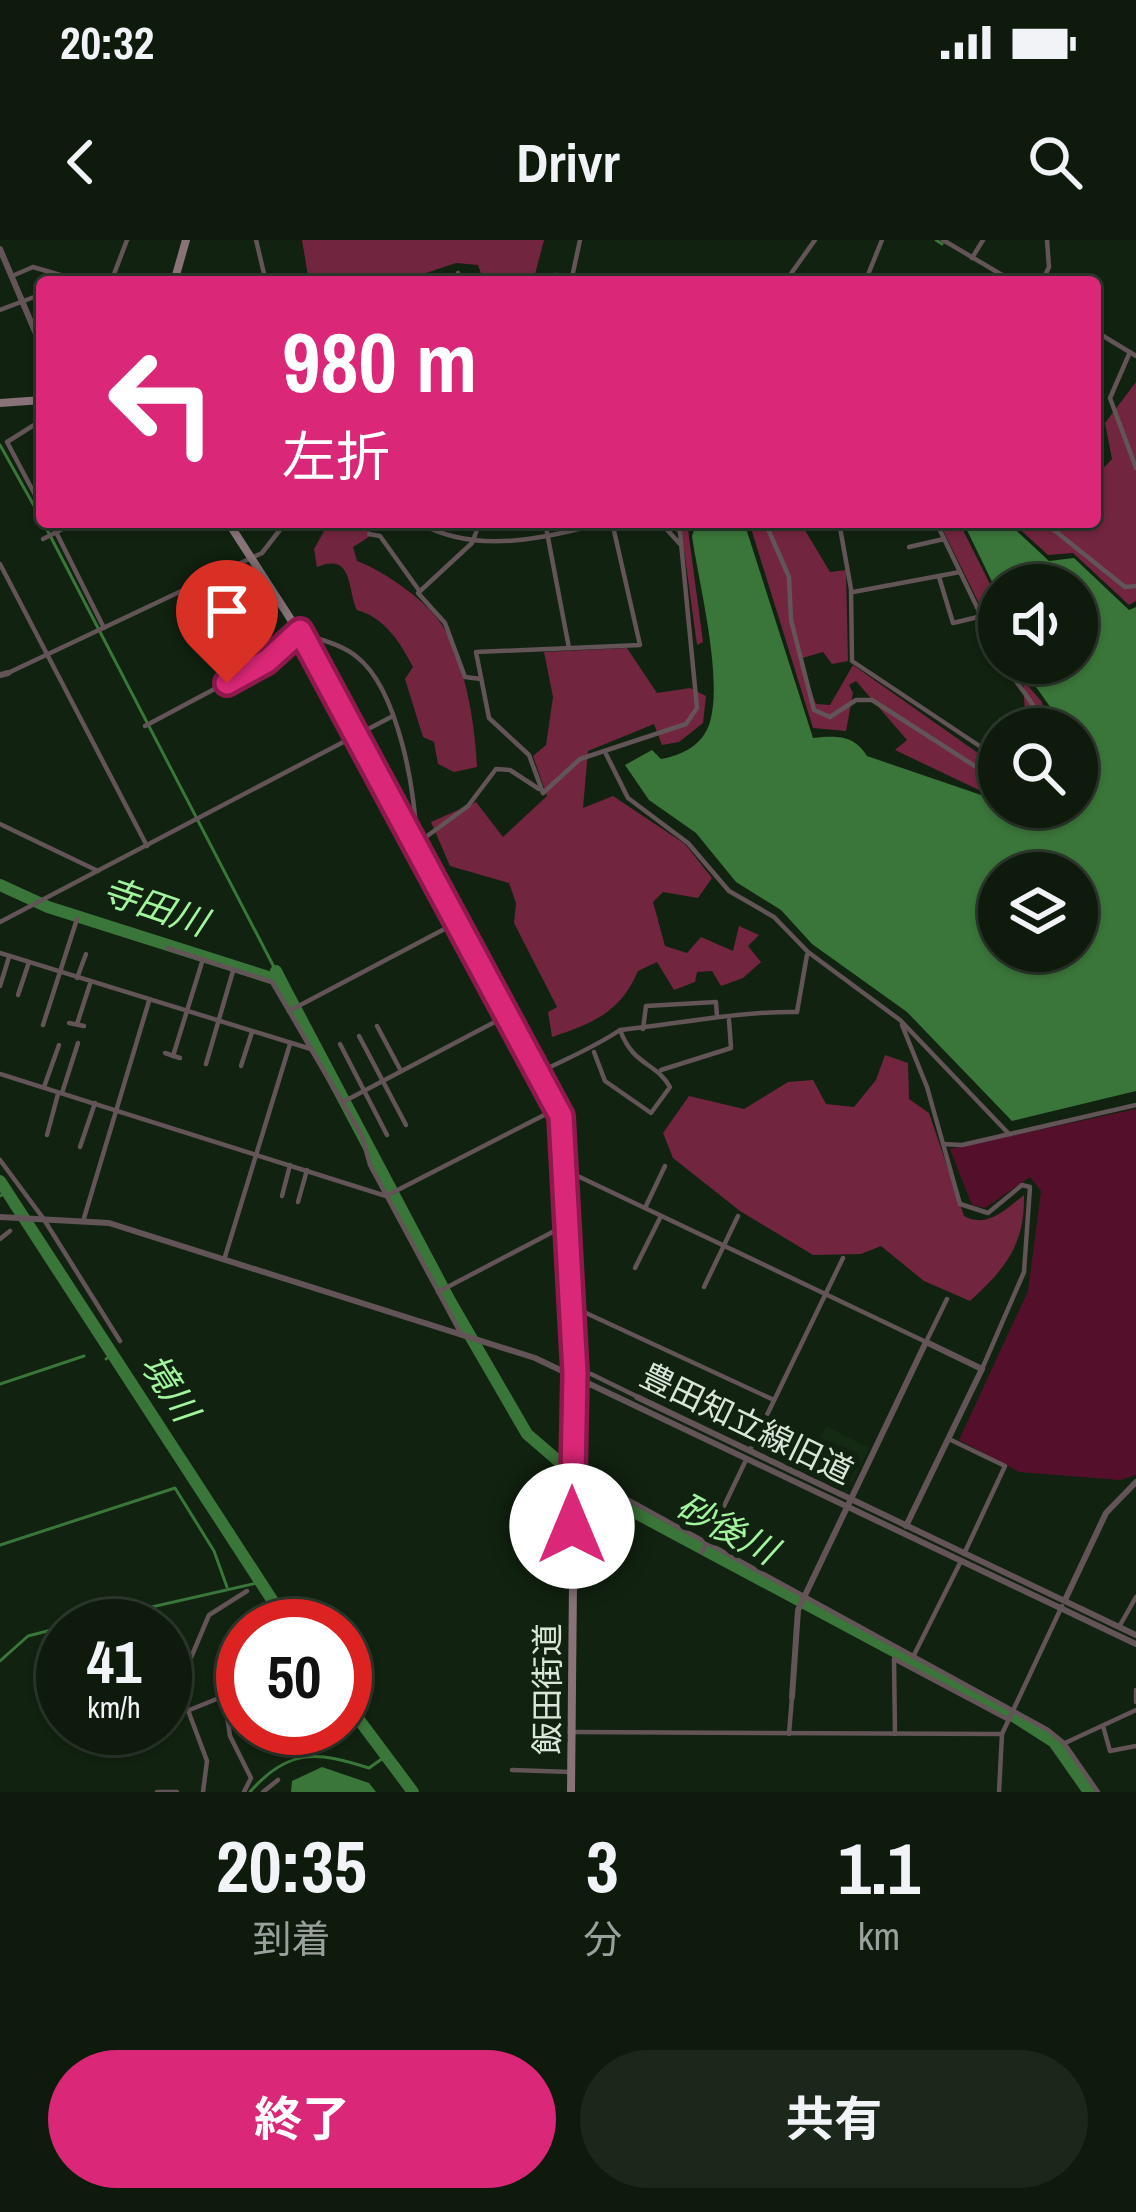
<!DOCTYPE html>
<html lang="ja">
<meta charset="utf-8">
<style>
body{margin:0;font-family:"Archivo Narrow","Noto Sans JP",sans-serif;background:#1b271a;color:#f1f3f6;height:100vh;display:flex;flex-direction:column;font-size:45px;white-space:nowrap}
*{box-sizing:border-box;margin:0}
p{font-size:39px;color:#9aa19d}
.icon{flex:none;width:66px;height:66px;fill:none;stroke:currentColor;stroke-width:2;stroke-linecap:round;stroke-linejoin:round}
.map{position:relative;height:1552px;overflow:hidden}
.sheet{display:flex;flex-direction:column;background:#0d1a0c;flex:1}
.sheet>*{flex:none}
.hud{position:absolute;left:36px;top:36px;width:1065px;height:252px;border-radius:12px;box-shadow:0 3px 9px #0004,0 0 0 3px #2d382d;background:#db2777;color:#fff;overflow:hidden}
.fabs{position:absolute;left:978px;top:324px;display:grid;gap:24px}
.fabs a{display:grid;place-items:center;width:120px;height:120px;border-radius:50%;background:#0d1a0c;box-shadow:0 3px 9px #0004,0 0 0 3px #2d382d;font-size:60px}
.speed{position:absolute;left:36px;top:1359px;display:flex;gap:24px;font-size:60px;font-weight:700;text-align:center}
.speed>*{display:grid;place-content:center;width:156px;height:156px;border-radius:50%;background:#0d1a0c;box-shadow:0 3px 9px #0004,0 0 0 3px #2d382d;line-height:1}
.speed small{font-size:30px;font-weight:400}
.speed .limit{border:18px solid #d22;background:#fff;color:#111}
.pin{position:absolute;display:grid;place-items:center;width:102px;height:102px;color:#fff;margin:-123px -51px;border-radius:50% 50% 50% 0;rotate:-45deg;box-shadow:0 0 12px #0007}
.pin .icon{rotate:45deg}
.me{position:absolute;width:132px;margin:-66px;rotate:0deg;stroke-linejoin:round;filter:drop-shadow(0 0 9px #0008)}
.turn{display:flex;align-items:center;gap:42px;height:252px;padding:0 48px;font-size:54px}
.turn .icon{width:156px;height:156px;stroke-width:2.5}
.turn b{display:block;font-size:84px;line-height:102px}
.eta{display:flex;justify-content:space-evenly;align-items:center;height:204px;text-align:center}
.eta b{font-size:72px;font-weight:700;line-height:84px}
.primary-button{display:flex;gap:24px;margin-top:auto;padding:24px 48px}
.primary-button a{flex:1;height:138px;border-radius:72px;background:#db2777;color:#fff;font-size:48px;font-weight:700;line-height:138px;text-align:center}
.primary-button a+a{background:#1b271a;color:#f1f3f6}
.status{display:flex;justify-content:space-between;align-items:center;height:84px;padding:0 60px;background:#0d1a0c;direction:ltr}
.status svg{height:33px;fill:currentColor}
header{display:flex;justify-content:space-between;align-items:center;height:156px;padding:0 48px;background:#0d1a0c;font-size:54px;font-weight:700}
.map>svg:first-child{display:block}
.built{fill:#142a13}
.green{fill:#54102a}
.forest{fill:#72253f}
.water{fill:#3a7539;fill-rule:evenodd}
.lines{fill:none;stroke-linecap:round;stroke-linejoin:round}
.stream{stroke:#3a7539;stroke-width:3}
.river{stroke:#3a7539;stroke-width:12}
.minor{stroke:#625457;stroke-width:4.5}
.tertiary{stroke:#625457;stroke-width:6}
.secondary{stroke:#887378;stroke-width:8}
.route-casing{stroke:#8e194d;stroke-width:30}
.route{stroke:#db2777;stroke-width:21}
.labels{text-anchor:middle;stroke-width:12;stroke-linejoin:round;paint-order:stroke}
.street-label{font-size:33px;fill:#dbe6da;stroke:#112210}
.water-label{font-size:36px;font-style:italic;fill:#a2f49e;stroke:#112210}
</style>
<div class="status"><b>20:32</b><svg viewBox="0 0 49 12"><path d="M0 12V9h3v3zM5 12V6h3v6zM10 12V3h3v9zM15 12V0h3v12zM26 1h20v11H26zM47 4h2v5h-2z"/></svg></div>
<header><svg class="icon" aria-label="back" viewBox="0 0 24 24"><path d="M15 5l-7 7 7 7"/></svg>Drivr<svg class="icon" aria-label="search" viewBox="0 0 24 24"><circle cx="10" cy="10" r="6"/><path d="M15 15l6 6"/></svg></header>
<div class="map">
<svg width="1136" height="1552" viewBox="0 0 1136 1552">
<rect width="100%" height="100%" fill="#112210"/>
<polygon class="built" points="826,1186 869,1208 847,1253 804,1231"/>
<polygon class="green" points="1136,869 1136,1235 1120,1240 1019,1232 959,1200 1028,1051 1041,951 1030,937 985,968 972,965 950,909"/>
<g class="forest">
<polygon points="302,0 544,0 533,42 484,42 478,25 456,23 399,42 309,42"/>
<polygon points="1136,142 1136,361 1129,365 1073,313 1048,315 1012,282 1095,282 1095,237 1112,219 1105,183"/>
<path d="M 329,282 L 372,282 L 369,297 L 353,307 L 357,321 C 383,330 432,364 445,390 C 466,429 475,483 477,527 L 454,532 L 438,524 L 434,502 L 423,497 L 405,439 L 413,427 C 400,402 385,378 357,370 C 347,350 354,312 317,327 L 314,309 Z"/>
<polygon points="659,282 687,282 703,402 697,405 682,295"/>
<polygon points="749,282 800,282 830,332 846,330 848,421 832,424 823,412 799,419 816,464 830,465 853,425 978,513 999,509 999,542 981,551 895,510 907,500 856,441 849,445 853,453 846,491 813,488"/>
<polygon points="939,282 959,282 995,354 999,392 993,392"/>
<path d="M 627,408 L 657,453 L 690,448 L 706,456 L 703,483 L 679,502 L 662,505 L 654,484 L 588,511 L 583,568 L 613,556 L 685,604 L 712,638 L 698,658 L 663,652 L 653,662 L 665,706 L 687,713 L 701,697 L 733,711 L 739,686 L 759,695 L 748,706 L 761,722 L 743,738 L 721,746 L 712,731 L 697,732 L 695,742 L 674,750 L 657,722 L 638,731 C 620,773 593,783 552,797 L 548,772 L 557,767 L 514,683 L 516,663 L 509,643 L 450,626 L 431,582 L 476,562 L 503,597 L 547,556 L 533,516 L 546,505 L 553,457 L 544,412 Z"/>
<polygon points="1023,440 1042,462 1047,489 1026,489"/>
<path d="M 885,815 L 908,823 L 909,859 L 929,873 L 964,976 C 988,989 1006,969 1024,955 C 1025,1005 1005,1029 970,1061 L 924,1041 L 881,1006 L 861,1014 L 813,1015 L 740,971 L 673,918 L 663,893 L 689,856 L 744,869 L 788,842 L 813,840 L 826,864 L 854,867 L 876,840 Z"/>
</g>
<g class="water">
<path d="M 697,282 L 744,282 L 813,498 C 836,496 853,494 867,516 L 987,557 L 999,549 L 999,567 L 1077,567 L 1077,489 L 1052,489 L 1058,478 L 1019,423 L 1077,423 L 1077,345 L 999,345 L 999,366 L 998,354 L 963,282 L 1007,282 L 1049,321 L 1074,318 L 1129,370 L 1136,367 L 1136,851 L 1012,881 L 907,772 L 812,704 L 781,670 L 736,642 L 696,593 L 649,560 L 625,525 L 652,510 L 661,519 C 683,515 703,505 710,482 C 723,436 699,345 692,296 ZM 999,633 L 1077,633 L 1077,711 L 999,711 Z"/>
<polygon points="322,1527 369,1543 376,1552 291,1552 292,1541"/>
</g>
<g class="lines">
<g class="stream">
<polyline points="936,0 942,4"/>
<polyline points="0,205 42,280"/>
<polyline points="43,282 276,731"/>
<polyline points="0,956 7,952"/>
<polyline points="106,1119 112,1115"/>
<polyline points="0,1144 84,1116"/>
<polyline points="0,1305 175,1248 214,1311 227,1347"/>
<polyline points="68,1386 257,1343"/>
<polyline points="0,1421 28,1396 63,1387"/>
<path d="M 250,1552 C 289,1507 319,1512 369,1528 L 386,1516"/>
</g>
<g class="river">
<polyline points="0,645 48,667 281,741 276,731"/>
<polyline points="281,741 450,1061 527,1194 591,1249 1004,1470 1054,1502 1089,1552"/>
<polyline points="0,941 289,1386"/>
<polyline points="345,1461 413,1552"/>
</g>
<g class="minor">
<polyline points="256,0 266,42"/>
<polyline points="943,0 1014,42"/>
<polyline points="972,18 983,0"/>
<polyline points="458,33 460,42"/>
<polyline points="12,36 33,27 84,42"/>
<polyline points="111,42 127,0"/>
<polyline points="552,42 554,35 570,36"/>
<polyline points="571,42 580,0"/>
<polyline points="785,42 815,0"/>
<polyline points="865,42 882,0"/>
<polyline points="1042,42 1049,27 1047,0"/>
<polyline points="0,70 42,54"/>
<polyline points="1095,91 1136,116"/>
<polyline points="1130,112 1110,158 1136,228"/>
<polyline points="42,180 7,202 42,268"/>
<polyline points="51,282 104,388"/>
<path d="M 418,282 C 476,316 545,298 606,282"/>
<polyline points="480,282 472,303 418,353 445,383 465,437 481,439"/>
<polyline points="545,282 569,408"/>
<polyline points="660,282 680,304"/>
<polyline points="765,282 789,337 791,380 814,470 830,477 856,460 872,460 981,530 999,530"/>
<polyline points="839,282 851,349 852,421 987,511"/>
<polyline points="936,282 999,413"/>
<polyline points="1044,282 1125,347 1136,346"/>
<polyline points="369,294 380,296 418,349"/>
<polyline points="43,299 76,282"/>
<polyline points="909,307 944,299"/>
<polyline points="0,324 147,606"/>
<polyline points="939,337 953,383 982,376"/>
<polyline points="853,352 960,332"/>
<path d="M 304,395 C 321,399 344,406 357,417 C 398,449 417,555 416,604"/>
<path d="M 1004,423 C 1015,444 1041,467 1041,489"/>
<polyline points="8,433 262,313 286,282"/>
<polyline points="145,486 267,421 298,392"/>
<polyline points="606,514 628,558 688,603 729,651 774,677 808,712 900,780 1009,894"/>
<polyline points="543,553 529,515 489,478 476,412 640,405 612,282"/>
<polyline points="543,553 580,519 686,484 697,468 679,282"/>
<polyline points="0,584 98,631"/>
<polyline points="415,605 468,566 496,529 510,530 539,549"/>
<polyline points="0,682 393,476"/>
<polyline points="167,708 272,742 289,771"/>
<polyline points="0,713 311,809 289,771 454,684"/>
<polyline points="77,738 86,714"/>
<polyline points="0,746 9,717"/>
<polyline points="18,755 29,722"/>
<polyline points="69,783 84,786"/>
<polyline points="77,784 90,744"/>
<polyline points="43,785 77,679"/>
<polyline points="902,785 927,847 960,964 988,973 1022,945 1030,947 1024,1032 982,1129"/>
<polyline points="377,786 401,831"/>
<polyline points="643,789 646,766 716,762 717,777"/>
<polyline points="359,796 406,885"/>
<polyline points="340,804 387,895"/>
<polyline points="311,809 362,896 370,925 461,1094"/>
<path d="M 594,812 L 605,841 L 651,873 L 670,847 C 655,821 634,827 620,790"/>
<polyline points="165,813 180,818"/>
<polyline points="173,816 203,719"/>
<polyline points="206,824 233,731"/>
<polyline points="241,826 252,792"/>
<polyline points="661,830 731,808 729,780"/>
<path d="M 540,832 C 570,817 593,808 620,790 C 677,784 741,771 797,772 L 807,715"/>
<polyline points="0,834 386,956 554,870"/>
<polyline points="44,847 59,805"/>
<polyline points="62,853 78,803"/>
<polyline points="343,862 506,776"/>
<polyline points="47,895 58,854"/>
<polyline points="943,904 962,905 1136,865"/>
<polyline points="80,907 95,863"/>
<polyline points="0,920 43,978 120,1101"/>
<polyline points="565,930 926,1102 947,1059"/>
<polyline points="282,956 290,925"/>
<polyline points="298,962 307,930"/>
<polyline points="645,968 665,926"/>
<polyline points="84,978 149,761"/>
<polyline points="0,999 10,991"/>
<polyline points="224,1020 290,804"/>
<polyline points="635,1028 661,976"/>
<polyline points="704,1047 738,976"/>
<polyline points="438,1052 566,985"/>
<polyline points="573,1067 774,1160"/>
<polyline points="575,1133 591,1134 636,1156"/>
<polyline points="951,1200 1005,1226 964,1314"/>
<polyline points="750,1210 843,1018"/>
<polyline points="576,1231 1048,1490 1064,1503 1098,1552"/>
<polyline points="702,1312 746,1220"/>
<polyline points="1119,1387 1136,1357"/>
<polyline points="913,1417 961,1321"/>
<polyline points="1136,1450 1136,1462"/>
<polyline points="187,1471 224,1456 230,1496 251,1538 244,1552"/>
<polyline points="1103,1486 1110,1511 1136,1506"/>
<polyline points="571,1492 1002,1494"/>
<polyline points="789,1494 792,1457"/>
<polyline points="895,1494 894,1419 1009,1480"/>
<polyline points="1065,1503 1136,1470"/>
<polyline points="512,1530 571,1532"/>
<polyline points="157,1552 177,1552"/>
<polyline points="203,1552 207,1521 179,1446 209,1375 247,1351"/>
<polyline points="263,1552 278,1540"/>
<polyline points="999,1552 1002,1494 1062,1366"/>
</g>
<g class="tertiary">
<polyline points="0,9 42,108"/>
<polyline points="0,435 8,433"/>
<polyline points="0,977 109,983 535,1118 1136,1404"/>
<polyline points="637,1157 1136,1395"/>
<polyline points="1065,1360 1106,1273 1136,1242"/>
<polyline points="792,1457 798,1370 926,1102 982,1129 906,1286"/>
</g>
<g class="secondary">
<polyline points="174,42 186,0"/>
<polyline points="0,163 42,160"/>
<polyline points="228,282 310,409 561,876 575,1133 571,1552"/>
</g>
</g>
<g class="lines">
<defs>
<polyline id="route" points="227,443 267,421 300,391 561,876 575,1133 572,1286"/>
</defs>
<use href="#route" class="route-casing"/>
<use href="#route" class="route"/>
</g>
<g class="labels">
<g class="street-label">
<text transform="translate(747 1183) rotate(26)" y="12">豊田知立線旧道</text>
<text transform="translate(547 1449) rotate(-90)" y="12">飯田街道</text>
</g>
<g class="water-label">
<text transform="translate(155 666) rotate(19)" y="13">寺田川</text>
<text transform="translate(170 1147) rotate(57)" y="13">境川</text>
<text transform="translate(727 1288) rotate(28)" y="13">砂後川</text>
</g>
</g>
</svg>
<div class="fabs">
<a><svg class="icon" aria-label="sound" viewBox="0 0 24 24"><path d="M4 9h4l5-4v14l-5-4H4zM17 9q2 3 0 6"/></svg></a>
<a><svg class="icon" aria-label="search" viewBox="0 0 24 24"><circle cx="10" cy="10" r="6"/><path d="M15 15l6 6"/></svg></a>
<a><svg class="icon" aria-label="layers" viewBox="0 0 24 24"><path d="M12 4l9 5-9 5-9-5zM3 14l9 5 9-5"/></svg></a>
</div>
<div class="speed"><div>41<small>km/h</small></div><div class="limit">50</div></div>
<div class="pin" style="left:227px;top:443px;background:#d93025"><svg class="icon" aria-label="arrive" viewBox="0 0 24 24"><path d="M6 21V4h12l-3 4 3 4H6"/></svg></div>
<svg class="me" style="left:572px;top:1286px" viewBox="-20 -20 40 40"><circle r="19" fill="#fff"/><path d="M0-13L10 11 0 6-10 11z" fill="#db2777"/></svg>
<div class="hud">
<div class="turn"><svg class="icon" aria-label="left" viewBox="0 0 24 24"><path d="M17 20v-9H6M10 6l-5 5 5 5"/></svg><div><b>980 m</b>左折</div></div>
</div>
</div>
<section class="sheet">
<div class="eta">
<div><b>20:35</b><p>到着</p></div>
<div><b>3</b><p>分</p></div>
<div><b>1.1</b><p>km</p></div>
</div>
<div class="primary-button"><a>終了</a><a>共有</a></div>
</section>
